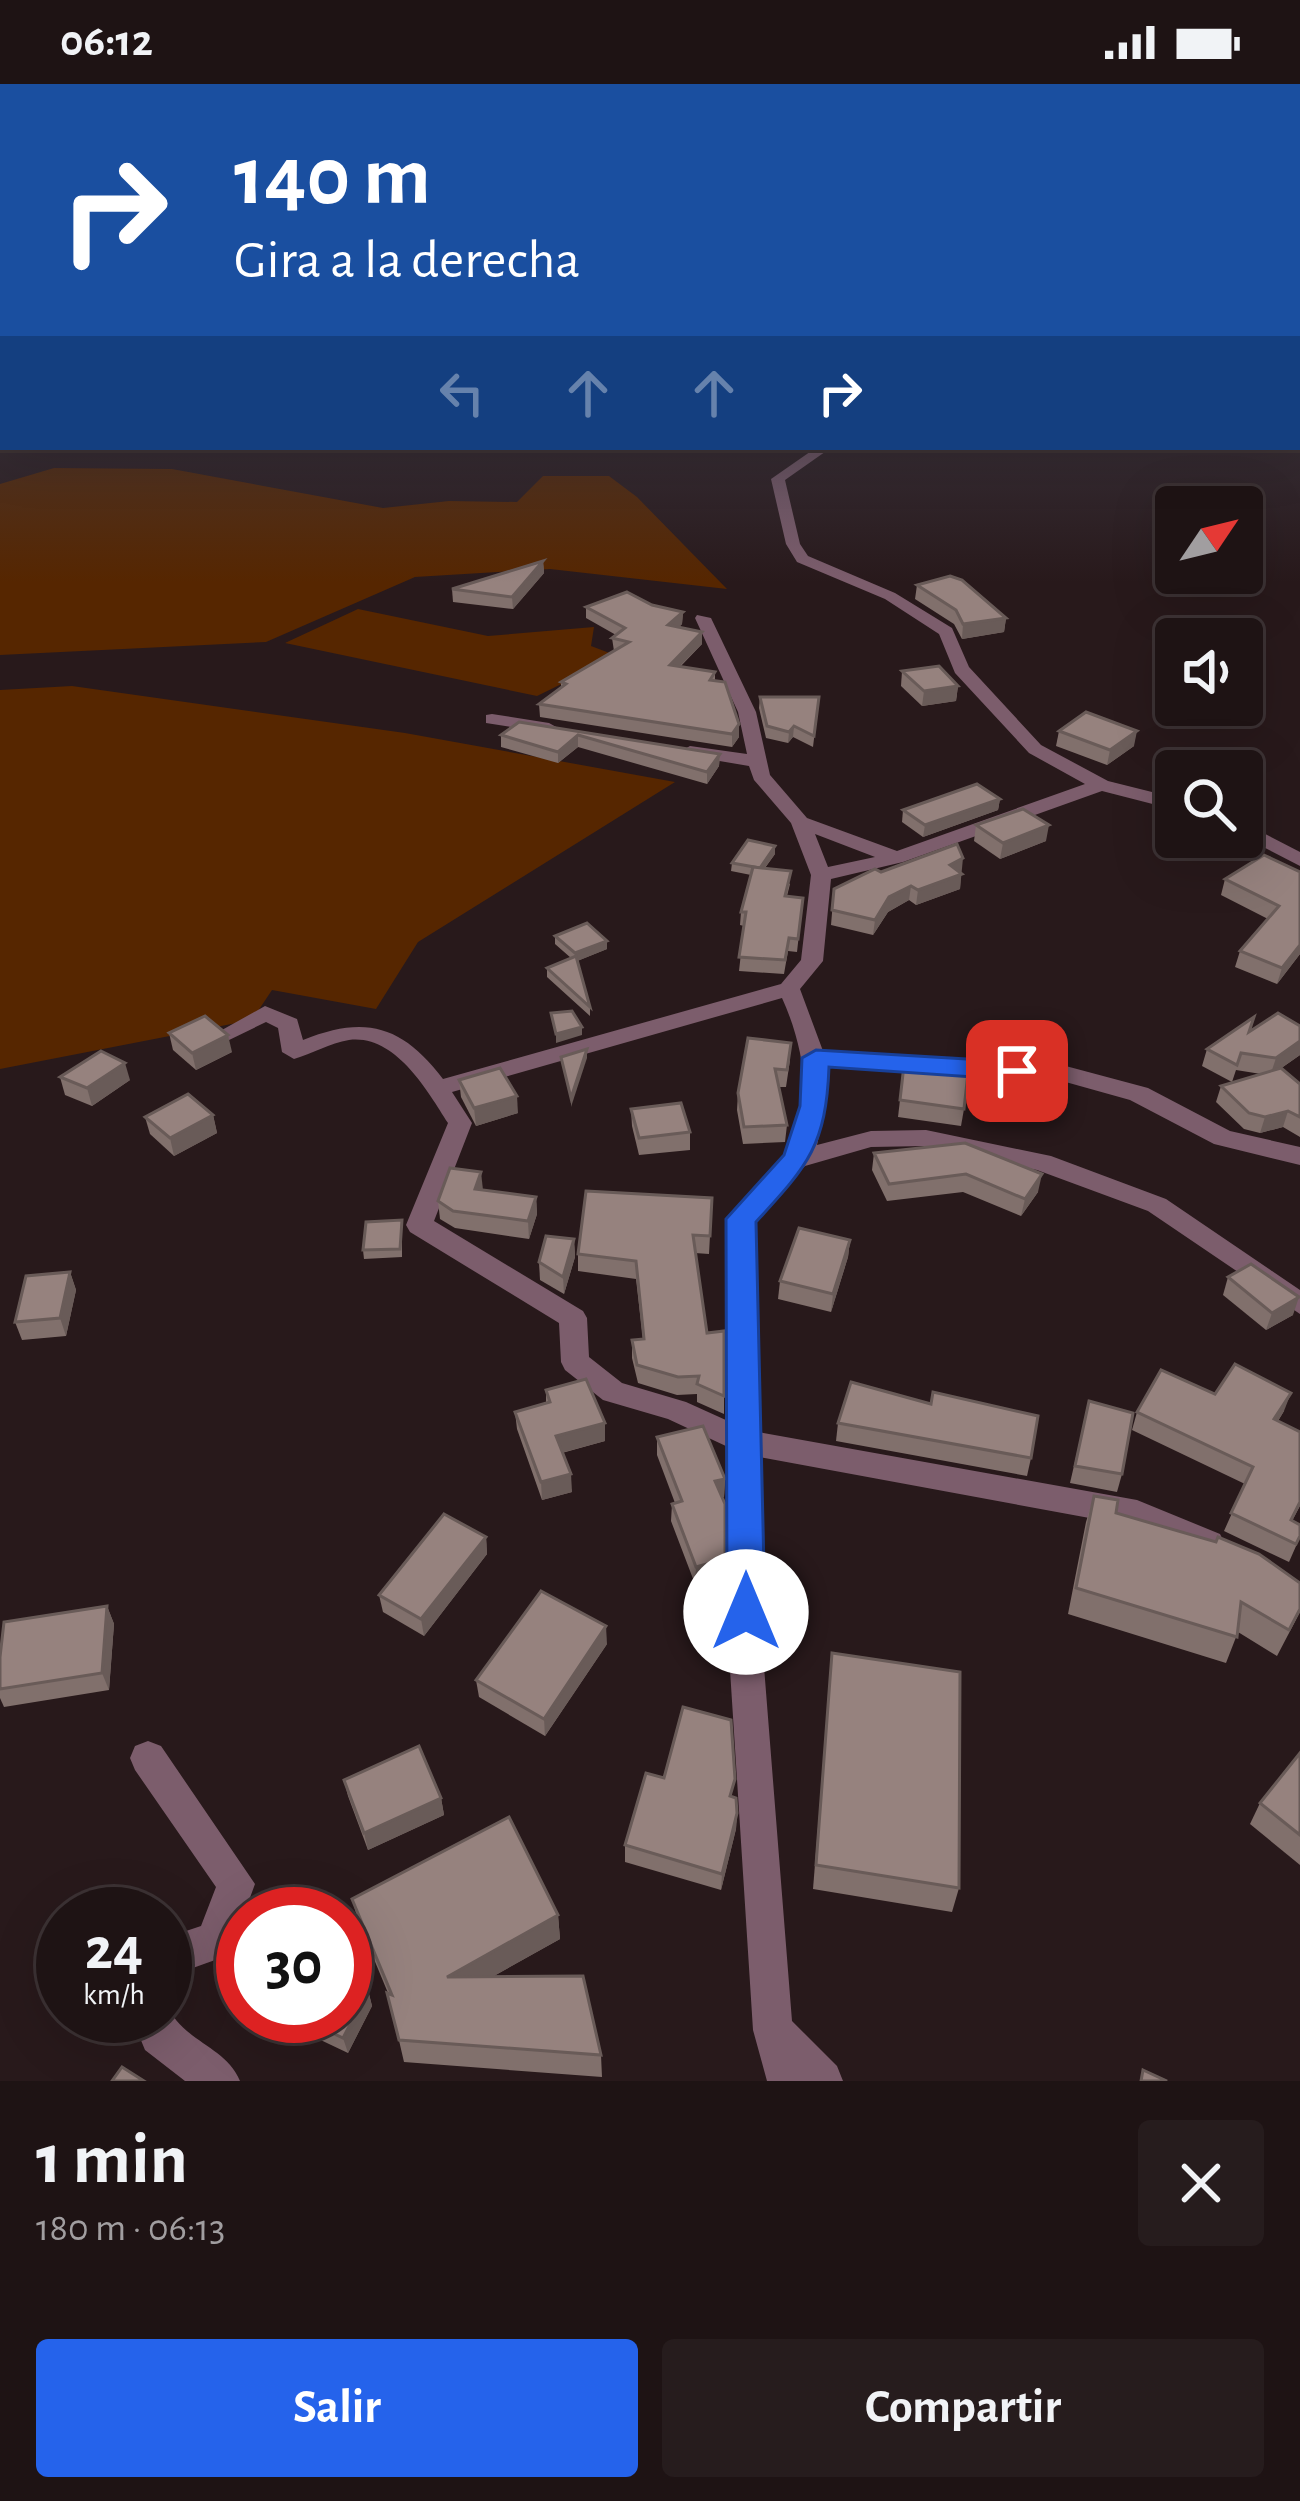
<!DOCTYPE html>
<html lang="es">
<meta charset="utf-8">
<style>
body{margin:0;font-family:"Alegreya Sans",sans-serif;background:#261c1d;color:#f1f3f6;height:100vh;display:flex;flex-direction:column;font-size:45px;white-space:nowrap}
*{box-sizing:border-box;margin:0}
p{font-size:39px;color:#a19ea0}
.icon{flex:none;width:66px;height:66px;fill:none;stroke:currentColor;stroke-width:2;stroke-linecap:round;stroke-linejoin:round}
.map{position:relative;height:1997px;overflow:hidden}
.panel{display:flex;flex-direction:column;background:#1e1314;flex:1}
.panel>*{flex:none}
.banner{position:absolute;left:0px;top:0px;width:1302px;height:366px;box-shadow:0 12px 48px #0002,0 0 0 3px #3c3234;background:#1a4fa0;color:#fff;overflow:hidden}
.needle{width:78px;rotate:55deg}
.buttons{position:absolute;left:1155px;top:402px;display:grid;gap:24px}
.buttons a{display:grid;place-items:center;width:108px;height:108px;border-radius:12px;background:#1e1314;box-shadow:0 12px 48px #0002,0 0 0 3px #3c3234;font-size:60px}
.speed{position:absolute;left:36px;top:1803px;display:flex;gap:24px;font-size:60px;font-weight:700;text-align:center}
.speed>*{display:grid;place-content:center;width:156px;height:156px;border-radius:50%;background:#1e1314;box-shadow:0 12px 48px #0002,0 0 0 3px #3c3234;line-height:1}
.speed small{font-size:30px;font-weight:400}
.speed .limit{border:18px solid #d22;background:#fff;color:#111}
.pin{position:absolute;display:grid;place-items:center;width:102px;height:102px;color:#fff;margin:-51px;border-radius:24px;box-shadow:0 6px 18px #0006}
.me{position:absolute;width:132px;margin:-66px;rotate:0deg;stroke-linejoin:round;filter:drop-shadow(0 0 9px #0008)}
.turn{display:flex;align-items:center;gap:42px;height:252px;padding:0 36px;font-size:54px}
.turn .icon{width:156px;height:156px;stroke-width:2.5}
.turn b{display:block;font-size:84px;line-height:102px}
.lanes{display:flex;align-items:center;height:114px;padding:0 36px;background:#0003;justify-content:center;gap:60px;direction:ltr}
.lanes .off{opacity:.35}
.round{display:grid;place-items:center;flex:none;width:126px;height:126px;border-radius:12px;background:#261c1d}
.summary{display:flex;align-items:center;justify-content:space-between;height:204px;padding:0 36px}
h1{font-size:72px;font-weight:700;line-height:90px}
.primary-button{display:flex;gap:24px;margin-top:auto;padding:24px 36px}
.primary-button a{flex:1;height:138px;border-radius:12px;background:#2563eb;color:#fff;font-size:48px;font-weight:700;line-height:138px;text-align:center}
.primary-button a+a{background:#261c1d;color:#f1f3f6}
.status{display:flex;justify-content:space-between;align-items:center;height:84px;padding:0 60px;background:#1e1314;direction:ltr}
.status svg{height:33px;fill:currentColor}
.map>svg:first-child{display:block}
.green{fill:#562600}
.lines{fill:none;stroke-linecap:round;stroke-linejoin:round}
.street{fill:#7c5d6c;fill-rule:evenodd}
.wall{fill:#81706c;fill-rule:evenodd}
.shaded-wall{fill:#695b58}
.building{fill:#96827e;stroke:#695b58;stroke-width:3}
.route{fill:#2563eb;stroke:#184099;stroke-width:3}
</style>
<div class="status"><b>06:12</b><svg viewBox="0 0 49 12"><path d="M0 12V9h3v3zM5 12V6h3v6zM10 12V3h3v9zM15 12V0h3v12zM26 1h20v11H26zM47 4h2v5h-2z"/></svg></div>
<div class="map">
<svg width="1300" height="1997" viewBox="0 0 1300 1997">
<rect width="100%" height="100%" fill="#28191b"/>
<g class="green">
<polygon points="54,384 172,385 383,424 449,417 517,418 543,392 609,392 637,413 727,505 550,485 415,493 266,558 0,571 0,400"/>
<polygon points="358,525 488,552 594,543 591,562 678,595 582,590 537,612 285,559"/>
<polygon points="72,602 405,649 675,698 418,858 376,925 272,906 252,936 0,985 0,606"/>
</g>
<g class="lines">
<g class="street">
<path d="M 817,363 L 832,363 L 785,396 L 800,460 L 808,472 L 895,509 L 952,544 L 969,583 L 1041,661 L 1108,697 L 1176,714 L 1176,726 L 1102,707 L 903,778 L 831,795 L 823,877 L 800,905 L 823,967 L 1062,981 L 1148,1004 L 1230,1047 L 1300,1063 L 1300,1081 L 1214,1060 L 1130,1016 L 1062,997 L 825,982 L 827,1016 L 817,1061 L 871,1047 L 926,1046 L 1051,1072 L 1166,1115 L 1300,1206 L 1300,1230 L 1148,1127 L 1037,1086 L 926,1062 L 871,1063 L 805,1082 L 754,1137 L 758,1348 L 1137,1416 L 1220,1450 L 1225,1460 L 1220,1470 L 1209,1474 L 1133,1442 L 759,1373 L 763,1570 L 792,1937 L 837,1982 L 843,1997 L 767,1997 L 753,1946 L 729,1570 L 728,1363 L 668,1335 L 603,1316 L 565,1286 L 561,1278 L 559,1239 L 410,1148 L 406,1141 L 448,1039 C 427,1006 395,950 349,956 C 330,959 312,970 294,975 L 282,968 L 278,944 L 266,938 L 225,958 L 213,951 L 265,922 L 297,935 L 303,956 C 365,931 402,941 443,995 L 781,900 L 801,876 L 811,791 L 791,739 L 754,696 L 749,682 L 690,672 L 681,667 L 690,662 L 747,670 L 738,628 L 695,534 L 697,531 L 711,534 L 756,628 L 770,691 L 807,734 L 897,767 L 1085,700 L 1029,669 L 955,589 L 939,550 L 885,515 L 797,478 L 786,460 L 771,395 ZM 815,750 L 875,773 L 828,783 ZM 782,914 C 803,960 817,1027 786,1071 C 770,1095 744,1111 728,1135 L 728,1337 L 686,1318 L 622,1299 L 589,1273 L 587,1234 L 583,1227 L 434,1137 L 472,1039 L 452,1008 Z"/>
<polygon points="492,630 549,639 558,644 549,649 486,639 486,631"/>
<polygon points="1242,738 1300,768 1300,782 1242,752"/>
<polygon points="148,1657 161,1662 255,1800 229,1871 165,1894 165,1854 201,1842 216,1803 135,1686 130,1674 135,1662"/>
<path d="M 165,1918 C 183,1959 225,1961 240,1997 L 185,1997 L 145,1966 L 131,1932 L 165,1932 Z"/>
</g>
</g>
<g class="wall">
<polygon points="543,477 544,489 513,525 453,518 452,505"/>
<polygon points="917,501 1006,534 1004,548 962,555 954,540 915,515"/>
<polygon points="652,521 683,528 682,540 679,543 702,560 680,583 715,588 715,596 739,653 732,663 540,633 539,620 561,604 561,598 614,567 612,554 616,551 586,534 586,523"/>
<polygon points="1176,580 1176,613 1156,605 1158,593"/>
<polygon points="902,587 958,602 956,617 922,622 901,602"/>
<polygon points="760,613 819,613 813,663 793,653 788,659 766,654 759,624"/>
<polygon points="519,638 720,670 719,682 707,700 578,663 558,679 501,663 501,651"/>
<polygon points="1059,647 1134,662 1107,681 1056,662"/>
<polygon points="1000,715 998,726 923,753 902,738 903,726"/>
<polygon points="976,741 1046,757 1000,775 974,757"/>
<polygon points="775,770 765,784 790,800 787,812 803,814 797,868 788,867 784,890 739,887 744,842 740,841 741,828 751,791 731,787 732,779"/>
<polygon points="1264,771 1300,870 1277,900 1235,883 1240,867 1268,835 1221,811 1225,795"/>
<polygon points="881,788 961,789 960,805 916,821 909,816 888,828 873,851 831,841 834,805"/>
<polygon points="555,852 607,857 607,865 577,877 590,923 590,932 547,893 547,884 571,874 555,860"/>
<path d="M 1300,942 L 1300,971 L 1280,985 L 1300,1000 L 1300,1053 L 1283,1043 L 1260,1049 L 1244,1045 L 1216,1018 L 1221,1002 L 1232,998 L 1202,982 L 1207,965 L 1250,947 ZM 1236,986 L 1261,990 L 1232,998 Z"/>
<polygon points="169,949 232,968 196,986 173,966"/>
<polygon points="790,976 786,1003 779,1003 787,1041 785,1058 743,1060 737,1026 738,1009"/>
<polygon points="60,993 130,996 92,1022 65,1011"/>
<polygon points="459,996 518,1029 476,1042 461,1013"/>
<polygon points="900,1016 964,1025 961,1042 898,1033"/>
<polygon points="631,1025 690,1048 690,1066 639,1071 632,1042"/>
<polygon points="213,1031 217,1049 174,1072 150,1050 145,1033"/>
<polygon points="874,1069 1038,1108 1021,1132 963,1108 887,1117 872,1086"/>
<polygon points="483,1106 536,1113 537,1130 529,1155 455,1144 440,1135 438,1117"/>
<polygon points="712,1114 709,1170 695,1169 707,1249 724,1312 724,1330 697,1318 697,1310 677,1311 638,1299 632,1274 632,1256 643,1255 636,1195 578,1187 578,1170"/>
<polygon points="402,1136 402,1173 364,1175 363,1166"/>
<polygon points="574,1155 575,1173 564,1210 540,1196 539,1178"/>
<polygon points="850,1156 848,1173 831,1228 778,1215 780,1197"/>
<polygon points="70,1188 76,1206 66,1252 22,1256 15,1238"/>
<polygon points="1228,1193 1293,1231 1266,1246 1223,1211"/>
<polygon points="546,1306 605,1357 562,1369 572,1408 542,1416 517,1345 515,1328 546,1319"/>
<polygon points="1215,1310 1284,1327 1278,1337 1300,1422 1292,1437 1300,1453 1289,1478 1224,1447 1245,1400 1132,1346 1137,1328"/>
<polygon points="1089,1317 1122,1390 1117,1408 1070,1399"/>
<polygon points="838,1339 1031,1374 1027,1392 836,1357"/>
<polygon points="657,1353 725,1395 724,1413 722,1413 724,1493 695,1500 671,1437 672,1420 675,1419 657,1371"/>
<polygon points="1094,1412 1116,1429 1300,1528 1277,1572 1238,1548 1226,1579 1068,1530 1086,1438"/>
<polygon points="486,1453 487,1470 424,1552 383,1528 379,1511"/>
<polygon points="107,1522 114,1540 109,1606 4,1623 0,1614 0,1573"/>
<polygon points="607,1560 545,1652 479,1613 476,1596"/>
<polygon points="832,1569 959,1804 952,1828 813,1805"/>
<polygon points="1300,1669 1300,1781 1250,1740 1260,1719"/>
<polygon points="664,1694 733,1713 737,1729 736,1745 721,1806 625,1778 625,1761"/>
<polygon points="344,1696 441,1714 444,1731 368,1766 348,1712"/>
<polygon points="352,1815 558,1831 560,1855 492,1893 601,1971 602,1993 404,1978 388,1909 359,1839"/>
<polygon points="243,1881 243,1919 238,1916 232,1901"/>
<polygon points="368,1906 372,1922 348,1969 270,1932 345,1932"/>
</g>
<g class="shaded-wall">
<polygon points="543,477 544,489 513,525 512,513"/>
<polygon points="683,528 682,540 668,553 668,541"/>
<polygon points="1006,534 1004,548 962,555 963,540"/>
<polygon points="702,548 702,560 669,593 670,581"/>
<polygon points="958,602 956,617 922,622 924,607"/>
<polygon points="739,640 739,653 732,663 732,650"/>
<polygon points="794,642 793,653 788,659 789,648"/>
<polygon points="1137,647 1134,662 1107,681 1110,666"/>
<polygon points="578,651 578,663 558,679 558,668"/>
<polygon points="720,670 719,682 707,700 707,688"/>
<polygon points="1000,715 998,726 923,753 925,741"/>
<polygon points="1049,741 1046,757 1000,775 1003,759"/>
<polygon points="775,762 775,770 758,793 759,785"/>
<polygon points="963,774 960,805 916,821 918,806 950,781"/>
<polygon points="911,802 909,816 888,828 873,851 875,836 889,813"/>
<polygon points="607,857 607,865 575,878 575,869"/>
<polygon points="1300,861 1300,870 1277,900 1282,884"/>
<polygon points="582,943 582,951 556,959 556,950"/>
<polygon points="228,951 232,968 196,986 192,969"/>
<polygon points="1300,957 1300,971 1270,992 1276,974"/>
<polygon points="587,965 587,974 571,1023 571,1014"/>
<polygon points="125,979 130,996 92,1022 87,1004"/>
<polygon points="517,1012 518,1029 476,1042 474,1024"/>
<polygon points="1288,1027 1283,1043 1260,1049 1265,1033"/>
<polygon points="213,1031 217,1049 174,1072 170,1054"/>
<polygon points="481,1088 483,1106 475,1105"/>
<polygon points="1042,1090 1038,1108 1021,1132 1025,1115"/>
<polygon points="536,1113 537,1130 529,1155 528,1137"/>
<polygon points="574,1155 575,1173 564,1210 563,1193"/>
<polygon points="850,1156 848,1173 831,1228 833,1210"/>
<polygon points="70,1188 76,1206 66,1252 60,1234"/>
<polygon points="1299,1213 1293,1231 1266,1246 1272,1229"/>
<polygon points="1291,1309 1284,1327 1268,1353 1274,1335"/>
<polygon points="605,1339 605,1357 557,1370 556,1352"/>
<polygon points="571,1390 572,1408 542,1416 541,1398"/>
<polygon points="725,1395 724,1413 714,1415 715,1397"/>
<polygon points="486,1453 487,1470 424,1552 421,1535"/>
<polygon points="725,1475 724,1493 695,1500 696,1483"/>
<polygon points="107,1522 114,1540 109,1606 102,1589"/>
<polygon points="606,1542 607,1560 545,1652 544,1635"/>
<polygon points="441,1714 444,1731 368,1766 364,1749"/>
<polygon points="737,1729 736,1745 721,1806 722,1790"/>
<polygon points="558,1831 560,1855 451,1916 447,1893"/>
<polygon points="368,1906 372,1922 348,1969 343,1954"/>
</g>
<g class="building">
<polygon points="543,477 512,513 452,505"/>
<polygon points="950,492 962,496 1006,534 963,540 956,526 917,501"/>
<polygon points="627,508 652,521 683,528 668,541 702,548 670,581 715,588 710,596 725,598 739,640 732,650 539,620 566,600 561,598 629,558 612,554 625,544 586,523"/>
<polygon points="1176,580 1176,599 1158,593"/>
<polygon points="939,582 958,602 924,607 902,587"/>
<polygon points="760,613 819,613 814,652 794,642 789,648 767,642"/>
<polygon points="1086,628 1137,647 1110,666 1059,647"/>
<polygon points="519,638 720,670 707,688 578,651 558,668 501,651"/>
<polygon points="977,700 1000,715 925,741 903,726"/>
<polygon points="1023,725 1049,741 1003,759 976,741"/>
<polygon points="748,756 775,762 760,784 732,779"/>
<polygon points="957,760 963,774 950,781 962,790 918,806 911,802 889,813 875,836 832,826 834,805 875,785 881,788"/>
<polygon points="1264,771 1300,788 1300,861 1282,884 1240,867 1279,822 1225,795"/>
<polygon points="753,783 791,787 785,812 803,814 798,855 789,854 785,876 739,873 746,828 741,828"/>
<polygon points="587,839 607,857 575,869 555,852"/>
<polygon points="576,872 590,923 547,884"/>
<polygon points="572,927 582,943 556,950 551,929"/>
<polygon points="1278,929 1300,942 1300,957 1276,974 1241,969 1237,981 1207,965 1254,933 1249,948"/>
<polygon points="205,932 228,951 192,969 169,949"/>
<polygon points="748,954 791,959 787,986 775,985 787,1041 744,1043 738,1009"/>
<polygon points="587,965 571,1014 561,973"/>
<polygon points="101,967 125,979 87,1004 60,993"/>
<polygon points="904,981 968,989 964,1025 900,1016"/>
<polygon points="500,984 517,1012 474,1024 459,996"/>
<polygon points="1281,984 1300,1000 1300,1033 1288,1027 1265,1033 1249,1029 1221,1002"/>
<polygon points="188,1010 213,1031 170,1054 145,1033"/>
<polygon points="681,1019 690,1048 639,1054 631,1025"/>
<polygon points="965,1059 1042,1090 1025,1115 966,1090 889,1100 874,1069"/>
<polygon points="450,1084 481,1088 475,1105 536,1113 528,1137 453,1127 438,1117"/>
<polygon points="586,1107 712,1114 710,1152 693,1151 707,1249 724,1247 724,1312 697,1300 699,1292 678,1293 637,1281 632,1256 644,1255 636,1177 578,1170"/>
<polygon points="402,1136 400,1165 363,1166 366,1138"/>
<polygon points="799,1144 850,1156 833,1210 780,1197"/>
<polygon points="546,1152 574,1155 563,1193 539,1178"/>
<polygon points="1251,1180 1299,1213 1272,1229 1228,1193"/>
<polygon points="70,1188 60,1234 15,1238 26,1192"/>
<polygon points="1235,1280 1291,1309 1274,1335 1300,1348 1300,1418 1291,1436 1300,1441 1300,1452 1296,1460 1231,1429 1253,1383 1137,1328 1161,1286 1215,1310"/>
<polygon points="586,1295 605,1339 556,1352 571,1390 541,1398 515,1328 550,1318 546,1306"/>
<polygon points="851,1298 931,1320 933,1308 1038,1332 1031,1374 838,1339"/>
<polygon points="1089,1317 1133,1329 1122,1390 1075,1382"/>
<polygon points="703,1342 725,1395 715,1397 725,1420 725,1475 696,1483 672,1420 682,1417 657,1353"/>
<polygon points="1094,1412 1118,1416 1116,1429 1216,1458 1218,1453 1259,1470 1300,1499 1300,1525 1289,1546 1241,1518 1237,1553 1076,1504"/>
<polygon points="444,1430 486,1453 421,1535 379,1511"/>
<polygon points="541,1507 606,1542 544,1635 476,1596"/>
<polygon points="107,1522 102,1589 0,1605 0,1573 4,1538"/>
<polygon points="832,1569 960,1588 959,1804 816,1781"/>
<polygon points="683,1623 731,1636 735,1695 730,1712 736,1714 737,1729 722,1790 625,1761 646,1689 664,1694"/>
<polygon points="419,1662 441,1714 364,1749 344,1696"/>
<polygon points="1300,1669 1300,1751 1260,1719"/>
<polygon points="509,1733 558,1831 447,1893 583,1892 601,1971 399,1956 387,1909 392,1911 352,1815"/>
<polygon points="243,1881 243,1906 232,1901"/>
<polygon points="345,1896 368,1906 343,1954 297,1932 345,1932"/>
<polygon points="122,1983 144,1997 112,1997"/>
<polygon points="1143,1986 1167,1997 1141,1997"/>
</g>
<linearGradient id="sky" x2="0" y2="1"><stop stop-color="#160e0f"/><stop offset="0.44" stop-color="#423e4a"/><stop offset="1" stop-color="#423e4a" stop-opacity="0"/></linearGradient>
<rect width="1300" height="499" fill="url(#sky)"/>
<path class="route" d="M 816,966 L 1017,978 L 1031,987 L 1017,996 L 829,983 C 826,1063 807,1082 756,1138 L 765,1528 L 759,1540 L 746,1545 L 732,1540 L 727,1528 L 726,1135 L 784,1071 L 800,1022 L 802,974 Z"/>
</svg>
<div class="buttons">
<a><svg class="needle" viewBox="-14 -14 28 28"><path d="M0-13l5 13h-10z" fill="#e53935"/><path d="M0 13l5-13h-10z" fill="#a19ea0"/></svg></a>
<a><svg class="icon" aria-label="sound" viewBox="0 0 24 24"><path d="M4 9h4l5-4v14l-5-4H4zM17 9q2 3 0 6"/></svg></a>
<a><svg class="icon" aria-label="search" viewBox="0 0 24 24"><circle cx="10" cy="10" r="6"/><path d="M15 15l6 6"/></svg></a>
</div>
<div class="speed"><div>24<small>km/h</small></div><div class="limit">30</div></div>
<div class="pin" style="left:1017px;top:987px;background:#d93025"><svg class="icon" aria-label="arrive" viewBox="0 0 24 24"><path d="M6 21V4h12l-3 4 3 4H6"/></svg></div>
<svg class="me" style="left:746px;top:1528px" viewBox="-20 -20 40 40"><circle r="19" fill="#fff"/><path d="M0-13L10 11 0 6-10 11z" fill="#2563eb"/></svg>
<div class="banner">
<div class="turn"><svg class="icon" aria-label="right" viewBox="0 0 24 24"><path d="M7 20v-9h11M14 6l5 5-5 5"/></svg><div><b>140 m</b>Gira a la derecha</div></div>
<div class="lanes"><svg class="icon off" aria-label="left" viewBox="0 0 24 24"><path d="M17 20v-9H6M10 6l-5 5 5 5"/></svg><svg class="icon off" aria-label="ahead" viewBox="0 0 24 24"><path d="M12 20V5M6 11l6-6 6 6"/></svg><svg class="icon off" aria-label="ahead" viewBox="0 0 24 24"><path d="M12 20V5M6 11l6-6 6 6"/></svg><svg class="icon" aria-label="right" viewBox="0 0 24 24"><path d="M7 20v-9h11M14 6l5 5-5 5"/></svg></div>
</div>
</div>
<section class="panel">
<div class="summary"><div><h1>1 min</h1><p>180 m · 06:13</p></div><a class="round"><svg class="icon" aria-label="close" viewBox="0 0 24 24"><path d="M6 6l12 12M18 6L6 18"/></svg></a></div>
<div class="primary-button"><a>Salir</a><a>Compartir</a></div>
</section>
